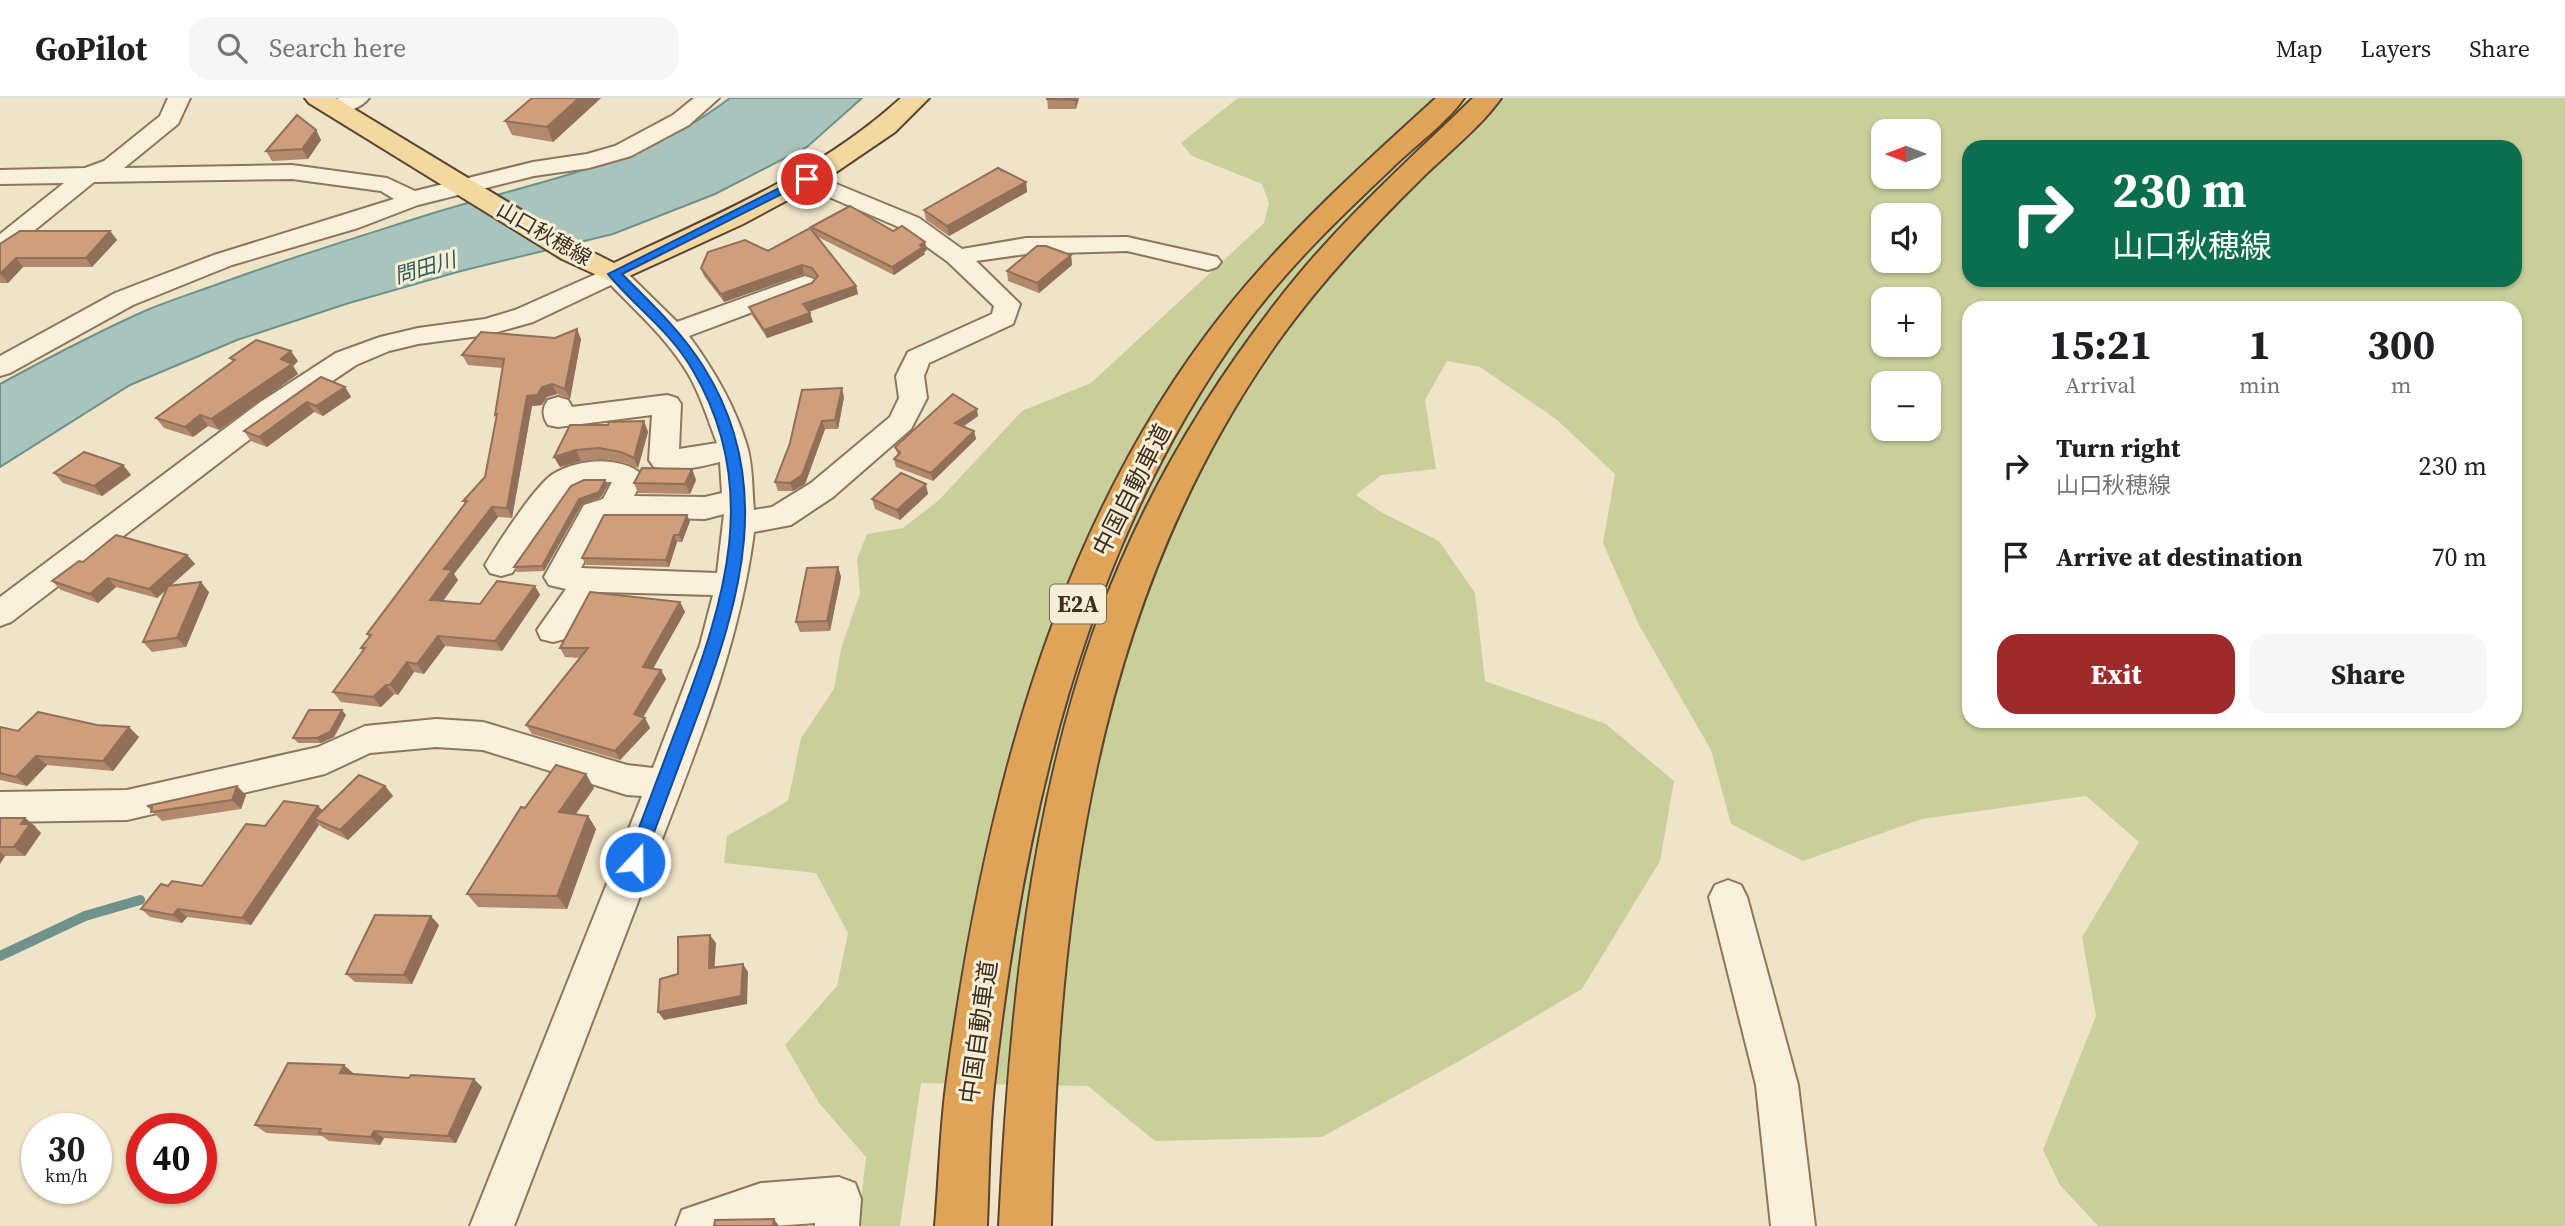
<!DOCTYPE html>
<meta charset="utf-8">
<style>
body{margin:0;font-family:"Source Serif 4","Noto Sans JP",serif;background:#f6f6f6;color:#202124;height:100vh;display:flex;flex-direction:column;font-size:26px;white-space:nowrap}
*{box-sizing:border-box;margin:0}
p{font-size:23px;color:#757577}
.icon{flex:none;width:38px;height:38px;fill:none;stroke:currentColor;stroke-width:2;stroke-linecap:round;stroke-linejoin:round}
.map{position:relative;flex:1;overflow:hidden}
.sheet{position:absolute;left:1962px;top:203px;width:560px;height:427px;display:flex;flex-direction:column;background:#fff;border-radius:21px;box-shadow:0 2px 5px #0004}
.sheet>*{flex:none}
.guide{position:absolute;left:1962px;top:42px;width:560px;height:147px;border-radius:21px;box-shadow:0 2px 5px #0004;background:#0b6e4f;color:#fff;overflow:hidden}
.needle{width:46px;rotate:270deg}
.buttons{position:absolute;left:1871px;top:21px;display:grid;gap:14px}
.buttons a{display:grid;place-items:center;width:70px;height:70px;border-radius:14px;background:#fff;box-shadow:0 2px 5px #0004;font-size:35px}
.speed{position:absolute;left:21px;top:1015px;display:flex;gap:14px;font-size:35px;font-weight:700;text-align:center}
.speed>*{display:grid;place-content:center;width:91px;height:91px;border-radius:50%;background:#fff;box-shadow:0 2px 5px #0004;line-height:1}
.speed small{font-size:18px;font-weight:400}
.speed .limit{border:10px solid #d22;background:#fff;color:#111}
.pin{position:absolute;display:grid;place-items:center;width:60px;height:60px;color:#fff;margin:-30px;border:4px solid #fff;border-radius:50%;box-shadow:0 2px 7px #0007}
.me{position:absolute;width:77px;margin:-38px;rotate:21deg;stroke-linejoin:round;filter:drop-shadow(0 0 5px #0008)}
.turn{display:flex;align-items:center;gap:24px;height:147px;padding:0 35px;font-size:32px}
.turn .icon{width:91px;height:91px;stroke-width:2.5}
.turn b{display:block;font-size:49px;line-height:60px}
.eta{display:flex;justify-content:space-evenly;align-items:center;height:119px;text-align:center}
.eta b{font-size:42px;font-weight:700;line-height:49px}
.action{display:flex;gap:14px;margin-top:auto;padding:14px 35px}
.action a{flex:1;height:80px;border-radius:21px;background:#9e2a2b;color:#fff;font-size:28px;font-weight:700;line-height:80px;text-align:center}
.action a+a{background:#f6f6f6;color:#202124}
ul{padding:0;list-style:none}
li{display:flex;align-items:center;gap:21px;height:91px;padding:0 35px}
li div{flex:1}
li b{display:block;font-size:26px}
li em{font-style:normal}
header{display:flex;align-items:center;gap:42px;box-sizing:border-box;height:98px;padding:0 35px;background:#fff;border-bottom:2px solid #e0e0e0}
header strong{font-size:33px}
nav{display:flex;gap:38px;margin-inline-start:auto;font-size:24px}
.search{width:490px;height:63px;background:#f6f6f6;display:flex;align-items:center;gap:18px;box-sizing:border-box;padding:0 24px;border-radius:21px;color:#757577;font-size:26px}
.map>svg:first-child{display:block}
.green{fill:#c9cf9b;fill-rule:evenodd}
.water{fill:#a9c4bc;stroke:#6f938a;stroke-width:2}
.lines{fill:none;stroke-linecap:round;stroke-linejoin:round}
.stream{stroke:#6f938a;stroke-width:10}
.minor-casing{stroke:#8d765c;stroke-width:4}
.major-casing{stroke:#5b4430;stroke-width:4}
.highway-casing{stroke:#5b4430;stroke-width:4}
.minor{fill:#faf1dc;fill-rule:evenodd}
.major{fill:#f3d9a0;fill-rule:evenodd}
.highway{fill:#e0a458;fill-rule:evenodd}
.wall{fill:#b2896c}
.shaded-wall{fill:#916f58}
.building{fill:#cf9f7d;stroke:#916f58;stroke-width:2}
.route{fill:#1a73e8;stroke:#114b97;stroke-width:2}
.labels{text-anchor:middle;stroke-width:6;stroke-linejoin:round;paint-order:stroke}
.far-street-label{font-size:21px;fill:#3d2e20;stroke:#f7eed8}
.far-water-label{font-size:21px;font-style:italic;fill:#2f5d5a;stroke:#f7eed8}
.shield{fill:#f7eed8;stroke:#756857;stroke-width:2}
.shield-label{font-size:23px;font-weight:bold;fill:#3d2e20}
.street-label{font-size:24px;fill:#3d2e20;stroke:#f7eed8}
</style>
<header>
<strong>GoPilot</strong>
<div class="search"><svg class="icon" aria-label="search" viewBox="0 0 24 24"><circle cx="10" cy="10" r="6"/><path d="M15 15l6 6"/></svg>Search here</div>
<nav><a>Map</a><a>Layers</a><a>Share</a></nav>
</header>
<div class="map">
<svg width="2565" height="1128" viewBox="0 0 2565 1128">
<rect width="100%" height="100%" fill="#f0e4c8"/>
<path class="green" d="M 1238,0 L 2565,0 L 2565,1128 L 2098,1128 L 2060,1087 L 2043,1052 L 2096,918 L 2082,839 L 2139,744 L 2086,698 L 1922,721 L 1803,763 L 1731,726 L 1711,652 L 1639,527 L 1603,445 L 1615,376 L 1556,321 L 1480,269 L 1447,263 L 1425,302 L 1436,371 L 1381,377 L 1356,397 L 1381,414 L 1439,443 L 1475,495 L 1485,583 L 1606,626 L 1674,683 L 1660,763 L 1582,891 L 1463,961 L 1322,1039 L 1155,1043 L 1088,988 L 921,985 L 900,1128 L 858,1128 L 866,1059 L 819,1005 L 785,947 L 837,888 L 848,835 L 816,775 L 724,765 L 727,738 L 788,703 L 801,640 L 834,591 L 841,551 L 860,495 L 857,461 L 867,436 L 903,430 L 938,403 L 1022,313 L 1091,285 L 1264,125 L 1269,105 L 1262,86 L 1192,58 L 1181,45 ZM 1883,33 L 1928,33 L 1928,79 L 1883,79 ZM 1969,49 L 2515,49 L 2515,182 L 1969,182 ZM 1883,117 L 1928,117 L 1928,163 L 1883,163 ZM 1883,201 L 1928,201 L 1928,247 L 1883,247 ZM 1969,210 L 2515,210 L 2515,623 L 1969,623 ZM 1883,285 L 1928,285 L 1928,331 L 1883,331 Z"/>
<path class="water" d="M 730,0 L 862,0 L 807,49 L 715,96 L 613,136 L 461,173 L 349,205 L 237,242 L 130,287 L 0,369 L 0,286 C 48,260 97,234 147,212 C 171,202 196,194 221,185 C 289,160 358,139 427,117 C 531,84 641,69 730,0 Z"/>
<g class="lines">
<polyline class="stream" points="0,858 85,818 140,802"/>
<defs>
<g id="minor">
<polygon points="168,0 190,0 178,26 124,70 292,67 387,80 415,93 533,64 587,56 615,48 673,17 694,0 719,0 689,27 631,58 589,70 534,78 418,107 358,130 232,167 133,207 10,275 0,278 0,258 115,195 214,157 394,101 381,93 292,81 94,84 9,153 0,156 0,136 64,85 0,86 0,72 85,70 104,63 160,18"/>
<path d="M 339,0 L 369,0 C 361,11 339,18 326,15 L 323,10 L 326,5 Z"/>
<path d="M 807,74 L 919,120 L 962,151 L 1026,140 L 1127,139 L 1217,159 L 1221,164 L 1217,169 L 1208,172 L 1127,153 L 1026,156 L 976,163 L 1020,206 L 1013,226 L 929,265 L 924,278 L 927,300 L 911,331 L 833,399 L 791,427 L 754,434 C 739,551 694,657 652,767 C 606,887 560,1008 514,1128 L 470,1128 L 642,698 L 627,697 L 483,652 L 436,649 L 370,655 L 325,676 L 127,722 L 0,724 L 0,694 L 127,692 L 318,649 L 365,628 L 436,621 L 483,624 L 627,667 L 653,670 L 700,547 L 713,497 L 599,494 L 565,541 L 553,544 L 541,541 L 537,532 L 566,491 L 549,487 L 544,479 L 584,407 L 603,401 L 612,384 L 586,385 L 572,391 L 512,475 L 501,478 L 490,475 L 485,467 C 498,445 534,389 553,376 C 569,366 593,361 611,364 C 624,366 637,369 644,380 L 634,398 L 705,399 L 722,395 L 720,364 C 699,369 675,375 654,369 L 649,362 L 652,317 L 558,329 L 548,327 C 542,318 542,310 548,302 L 558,299 L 568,302 L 572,309 L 667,297 L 677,300 L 681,306 L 679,351 L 717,345 C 707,319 699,292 684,269 C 664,238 636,213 611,187 L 533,224 L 487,237 L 418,246 L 389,253 L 356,267 L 279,319 L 11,524 L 0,528 L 0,499 L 259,305 L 336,255 L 380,239 L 418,230 L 485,221 L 515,212 L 614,168 L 623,171 L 677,224 L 796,181 L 805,178 L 814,181 L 818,186 L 814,191 L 689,238 C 714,272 735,308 747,348 C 753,368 752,392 754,412 L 772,409 L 811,385 L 890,319 L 899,300 L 896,278 L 908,254 L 992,216 L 994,208 L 948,164 L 901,130 L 799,86 L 795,81 L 799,76 ZM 724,416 L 717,475 L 581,470 L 606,421 L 615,419 L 705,421 Z"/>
<polygon points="1728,782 1741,787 1747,799 1798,987 1815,1128 1771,1128 1756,987 1709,799 1715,787"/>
<polygon points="839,1079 855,1085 861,1101 859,1128 815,1128 815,1125 774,1128 676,1128 682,1112 761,1085"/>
</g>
<path id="major" d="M 305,0 L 336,0 L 582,149 L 614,165 C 714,117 818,76 901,0 L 929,0 L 895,34 L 823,83 L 743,126 L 614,185 L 562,161 L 309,5 Z"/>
<g id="highway">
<path d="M 1436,0 L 1464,0 C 1447,25 1413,49 1391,71 C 1339,120 1286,171 1244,229 C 1084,449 1023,722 994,988 C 989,1035 989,1081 987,1128 L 935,1128 C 939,1081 940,1034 946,988 C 982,716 1051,432 1224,214 C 1287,135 1362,67 1436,0 Z"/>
<path d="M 1473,0 L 1501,0 C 1481,29 1446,56 1421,81 C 1370,131 1321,184 1279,242 C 1092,506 1058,813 1051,1128 L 999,1128 C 1009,924 1028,715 1098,521 C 1140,406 1203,298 1279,201 C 1336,127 1406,65 1473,0 Z"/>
</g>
</defs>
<use href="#minor" class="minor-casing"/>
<use href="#major" class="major-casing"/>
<use href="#highway" class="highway-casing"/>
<use href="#minor" class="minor"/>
<use href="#major" class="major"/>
<use href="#highway" class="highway"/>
</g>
<g class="wall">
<polygon points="601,0 553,44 512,37 505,23"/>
<polygon points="1047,0 1079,0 1076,11 1048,11"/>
<polygon points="316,32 321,42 308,61 272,63 266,53"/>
<polygon points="1026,84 1027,94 949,138 926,122 924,112"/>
<polygon points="811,129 893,133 927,152 924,154 925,156 894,177 818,139 856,188 858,196 809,214 813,224 767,240 752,217 749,209 812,185 816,180 815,179 804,176 724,204 704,178 701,170 768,153 812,132"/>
<polygon points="110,133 117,142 92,169 23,169 8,185 0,185 0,146"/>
<polygon points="1071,157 1072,167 1039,195 1008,183 1007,173"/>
<polygon points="555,240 581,241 570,301 557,296 547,299 542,307 532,308 512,420 498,419 454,476 458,482 443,503 480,506 535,488 540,497 502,553 445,548 424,576 414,574 398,597 394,596 381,609 341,604 333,594 363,553 361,550 369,539 367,536 465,406 463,403 485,379 496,320 502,270 468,267 462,257"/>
<polygon points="230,260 298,263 293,268 298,276 219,332 208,328 193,339 164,330 156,320 233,264"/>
<polygon points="321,279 345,289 351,299 323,318 314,314 267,349 251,343 244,333"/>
<polygon points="844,299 838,331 825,331 805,386 793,393 778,393 775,384 790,345"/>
<polygon points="978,318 963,329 974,333 976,341 933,383 896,369 894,361 898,357 895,349"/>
<polygon points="644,323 648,334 638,370 626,365 604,361 581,363 560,369 554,359 608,327"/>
<polygon points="123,367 131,377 102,398 63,385 54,375"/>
<polygon points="692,371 696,382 690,396 638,395 634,385"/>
<polygon points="605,382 608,387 601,399 582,406 544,473 517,474 514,469"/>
<polygon points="928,396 900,422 875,411 872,401"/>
<polygon points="690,423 682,444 677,444 669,469 586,467 582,460"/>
<polygon points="187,457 195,466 171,487 209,494 186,549 152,554 143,544 166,492 157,500 116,489 98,505 61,492 52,483 83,464"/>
<polygon points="838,469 841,479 830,533 800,534 796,524"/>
<polygon points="680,504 685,514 653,571 661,572 666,581 643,620 645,620 650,630 620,662 532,636 526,627 580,560 565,559 560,550"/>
<polygon points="346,617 334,639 321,645 298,645 293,640"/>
<polygon points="0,629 18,633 139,639 113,673 47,667 27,688 0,682"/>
<polygon points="385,688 393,698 348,742 323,730 319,727 251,827 187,819 182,825 150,819 141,811 168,788 202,788 265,728 318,708 323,713"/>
<polygon points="594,690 575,717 588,718 596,731 567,811 478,809 467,796 525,710"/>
<polygon points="246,697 241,711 162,723 147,708"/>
<polygon points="0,720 25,720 36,729 36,730 41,735 25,758 5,758 0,766"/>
<polygon points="439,827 412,886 355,884 346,876"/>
<polygon points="482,989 456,1045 384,1040 380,1047 329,1043 322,1038 266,1035 255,1027"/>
</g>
<g class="shaded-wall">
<polygon points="579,0 601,0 553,44 547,29"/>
<polygon points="1076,0 1079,0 1076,11 1075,2"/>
<polygon points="316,32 321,42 308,61 302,51"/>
<polygon points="1026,84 1027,94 949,138 947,128"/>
<polygon points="110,133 117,142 92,169 86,160"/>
<polygon points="925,144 927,152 924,154 925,156 894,177 892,169"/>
<polygon points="1071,157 1072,167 1039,195 1037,185"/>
<polygon points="16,160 23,169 8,185 1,176"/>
<polygon points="802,167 804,176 724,204 721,196"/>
<polygon points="856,188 858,196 805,215 803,206"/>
<polygon points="810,215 813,224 767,240 764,232"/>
<polygon points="577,231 581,241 570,301 565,291"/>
<polygon points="291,253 298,263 293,268 298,276 219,332 211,321 281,261"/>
<polygon points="552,286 557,296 547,299 542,307 532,308 512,420 507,410 527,298 542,289"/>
<polygon points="345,289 351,299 323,318 316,308"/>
<polygon points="842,290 844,299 838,331 835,322"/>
<polygon points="307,304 314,314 267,349 259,339"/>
<polygon points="977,311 978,318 956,333 955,325"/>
<polygon points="200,317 208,328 193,339 185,329"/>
<polygon points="644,323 648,334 638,370 634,360"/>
<polygon points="822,323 825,331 805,386 793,393 790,385"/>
<polygon points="974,333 976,341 933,383 931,375"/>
<polygon points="576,352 581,363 560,369 554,359"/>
<polygon points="123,367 131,377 102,398 94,388"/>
<polygon points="692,371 696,382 690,396 685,386"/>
<polygon points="605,382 608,387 601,399 582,406 544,473 542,468 579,401"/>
<polygon points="926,386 928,396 900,422 897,412"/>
<polygon points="492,409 498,419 454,476 458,482 437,511 430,502 444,471"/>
<polygon points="687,417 690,423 682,444 679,437"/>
<polygon points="674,437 677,444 669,469 666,462"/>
<polygon points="187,457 195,466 157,500 149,491"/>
<polygon points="838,469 841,479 830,533 827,523"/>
<polygon points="108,480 116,489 98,505 90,496"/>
<polygon points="201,484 209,494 186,549 177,540"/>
<polygon points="535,488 540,497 502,553 495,543"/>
<polygon points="680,504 685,514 648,579 643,569"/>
<polygon points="438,538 445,548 424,576 417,566"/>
<polygon points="407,564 414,574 398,597 390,587"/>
<polygon points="661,572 666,581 639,625 634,616"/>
<polygon points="386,587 394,596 381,609 373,599"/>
<polygon points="342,612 346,617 334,639 321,645 317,640"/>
<polygon points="645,620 650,630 620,662 615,653"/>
<polygon points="129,629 139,639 113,673 103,663"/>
<polygon points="36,658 47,667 27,688 16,679"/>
<polygon points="586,676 594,690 568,727 559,714"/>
<polygon points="237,688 246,697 241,711 232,702"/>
<polygon points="385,688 393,698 348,742 340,732"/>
<polygon points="318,708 326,716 314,721 319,727 251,827 242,820"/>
<polygon points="588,718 596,731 567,811 557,798"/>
<polygon points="25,720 36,729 36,730 41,735 25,758 14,749 21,726"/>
<polygon points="0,754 5,758 0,766"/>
<polygon points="178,811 187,819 182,825 173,817"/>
<polygon points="431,818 439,827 412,886 404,877"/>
<polygon points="710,837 716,845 714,879 709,870"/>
<polygon points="743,866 748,874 747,906 664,922 658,914"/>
<polygon points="344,967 353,975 340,975"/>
<polygon points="474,981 482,989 456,1045 448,1038"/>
<polygon points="374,1033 384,1040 380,1047 371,1039"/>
<polygon points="774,1121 779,1128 773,1128"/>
</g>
<g class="building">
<polygon points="532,0 579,0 547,29 505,23"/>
<polygon points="1047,0 1076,0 1075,2 1047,1"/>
<polygon points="297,17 316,32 302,51 266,53"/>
<polygon points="998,70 1026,84 947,128 924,112"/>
<polygon points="850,108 893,133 902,128 925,144 920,147 923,149 892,169 811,129"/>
<polygon points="810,130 856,188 803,206 810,215 764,232 749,209 812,185 818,178 812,170 802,167 721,196 701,170 708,154 745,142 768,153"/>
<polygon points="20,133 110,133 86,160 16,160 0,176 0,146"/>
<polygon points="1037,148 1046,148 1071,157 1037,185 1007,173"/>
<polygon points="577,231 565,291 552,286 542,289 537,297 527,298 507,410 492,409 444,471 452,472 430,502 480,506 497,483 535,488 495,543 438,538 417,566 407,564 390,587 386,587 373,599 333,594 365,550 361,550 371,537 367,536 467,403 463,403 485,379 497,316 495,317 504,261 462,257 481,234 555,240"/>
<polygon points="256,242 291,253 281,261 292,266 211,321 200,317 185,329 156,320 235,262 230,260"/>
<polygon points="321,279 345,289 316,308 307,304 259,339 244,333"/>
<polygon points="842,290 835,322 822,323 802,377 790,385 775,384 790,345 802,292"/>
<polygon points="953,296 977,311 955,325 974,333 931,375 894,361 900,355 895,349"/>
<polygon points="644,323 634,360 621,354 599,350 576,352 554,359 570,327 608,327 609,324"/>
<polygon points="84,354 123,367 94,388 54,375"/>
<polygon points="642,370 692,371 685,386 634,385"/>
<polygon points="901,375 926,386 897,412 872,401"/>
<polygon points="584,382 605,382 599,394 579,401 542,468 514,469 571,388"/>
<polygon points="604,417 687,417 679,437 674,437 666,462 582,460"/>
<polygon points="116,437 187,457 149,491 108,480 90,496 52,483 79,463 83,464"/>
<polygon points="838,469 827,523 796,524 807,470"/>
<polygon points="201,484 177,540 143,544 168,488"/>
<polygon points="590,494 680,504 643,569 661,572 634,616 645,620 615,653 526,627 588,550 560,550"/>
<polygon points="309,612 342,612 330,634 317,640 293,640"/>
<polygon points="38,614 97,627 129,629 103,663 36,658 16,679 0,675 0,629 18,633"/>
<polygon points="556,667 586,676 559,714 588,718 557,798 467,796 521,709 525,710"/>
<polygon points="359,677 385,688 340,732 314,721"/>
<polygon points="237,688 232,702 151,714 152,709 147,708"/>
<polygon points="284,703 318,708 242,820 178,811 173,817 141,811 161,786 168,788 172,783 202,788 246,726 265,728"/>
<polygon points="0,720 25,720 21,726 30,726 14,749 0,749"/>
<polygon points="375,817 431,818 404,877 346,876"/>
<polygon points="710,837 709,870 743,866 741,898 658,914 660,881 678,876 678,839"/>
<polygon points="288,965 344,967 340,975 409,980 411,977 474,981 448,1038 374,1033 371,1039 319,1035 321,1031 255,1027"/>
<polygon points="774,1121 773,1128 714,1128 715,1122"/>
</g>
<path class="route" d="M 803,78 L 812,81 L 622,176 C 651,205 681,233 703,268 C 776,383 741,501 697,619 C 679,668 661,716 643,764 L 641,770 L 635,772 L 628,770 L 626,764 C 644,716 662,669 680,621 C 725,503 762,388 692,271 C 670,233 635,209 608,176 Z"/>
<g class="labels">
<g class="far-street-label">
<text transform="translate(544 136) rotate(30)" y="7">山口秋穂線</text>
</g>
<g class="far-water-label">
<text transform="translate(425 170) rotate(-16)" y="7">問田川</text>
</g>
<rect class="shield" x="1050" y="486.5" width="56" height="39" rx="5"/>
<g class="shield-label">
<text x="1078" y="514">E2A</text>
</g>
<g class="street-label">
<text transform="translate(1132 392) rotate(-63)" y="8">中国自動車道</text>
<text transform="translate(979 934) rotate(-82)" y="8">中国自動車道</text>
</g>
</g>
</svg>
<div class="buttons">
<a><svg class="needle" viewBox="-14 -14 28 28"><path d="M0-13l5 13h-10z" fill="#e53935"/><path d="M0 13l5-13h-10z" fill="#757577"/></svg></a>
<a><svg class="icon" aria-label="sound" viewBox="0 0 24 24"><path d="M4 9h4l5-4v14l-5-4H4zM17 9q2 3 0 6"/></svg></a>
<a>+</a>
<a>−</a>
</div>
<div class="speed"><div>30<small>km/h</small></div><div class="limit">40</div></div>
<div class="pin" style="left:807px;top:81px;background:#d93025"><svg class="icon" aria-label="arrive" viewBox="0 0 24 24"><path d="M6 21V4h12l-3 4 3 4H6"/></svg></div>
<svg class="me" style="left:635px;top:764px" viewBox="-20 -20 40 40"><circle r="17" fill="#1a73e8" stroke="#fff" stroke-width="3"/><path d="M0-11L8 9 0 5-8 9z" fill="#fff"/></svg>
<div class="guide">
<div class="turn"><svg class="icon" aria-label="right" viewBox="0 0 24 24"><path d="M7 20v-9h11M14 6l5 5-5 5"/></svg><div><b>230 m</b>山口秋穂線</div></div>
</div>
<section class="sheet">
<div class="eta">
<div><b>15:21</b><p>Arrival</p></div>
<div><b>1</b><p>min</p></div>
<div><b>300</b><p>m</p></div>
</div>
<ul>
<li><svg class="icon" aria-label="right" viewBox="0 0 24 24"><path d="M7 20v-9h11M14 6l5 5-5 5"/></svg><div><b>Turn right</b><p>山口秋穂線</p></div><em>230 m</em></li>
<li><svg class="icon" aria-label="arrive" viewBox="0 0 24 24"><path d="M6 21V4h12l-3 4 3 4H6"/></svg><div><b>Arrive at destination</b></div><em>70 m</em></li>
</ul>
<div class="action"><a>Exit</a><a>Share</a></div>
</section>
</div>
